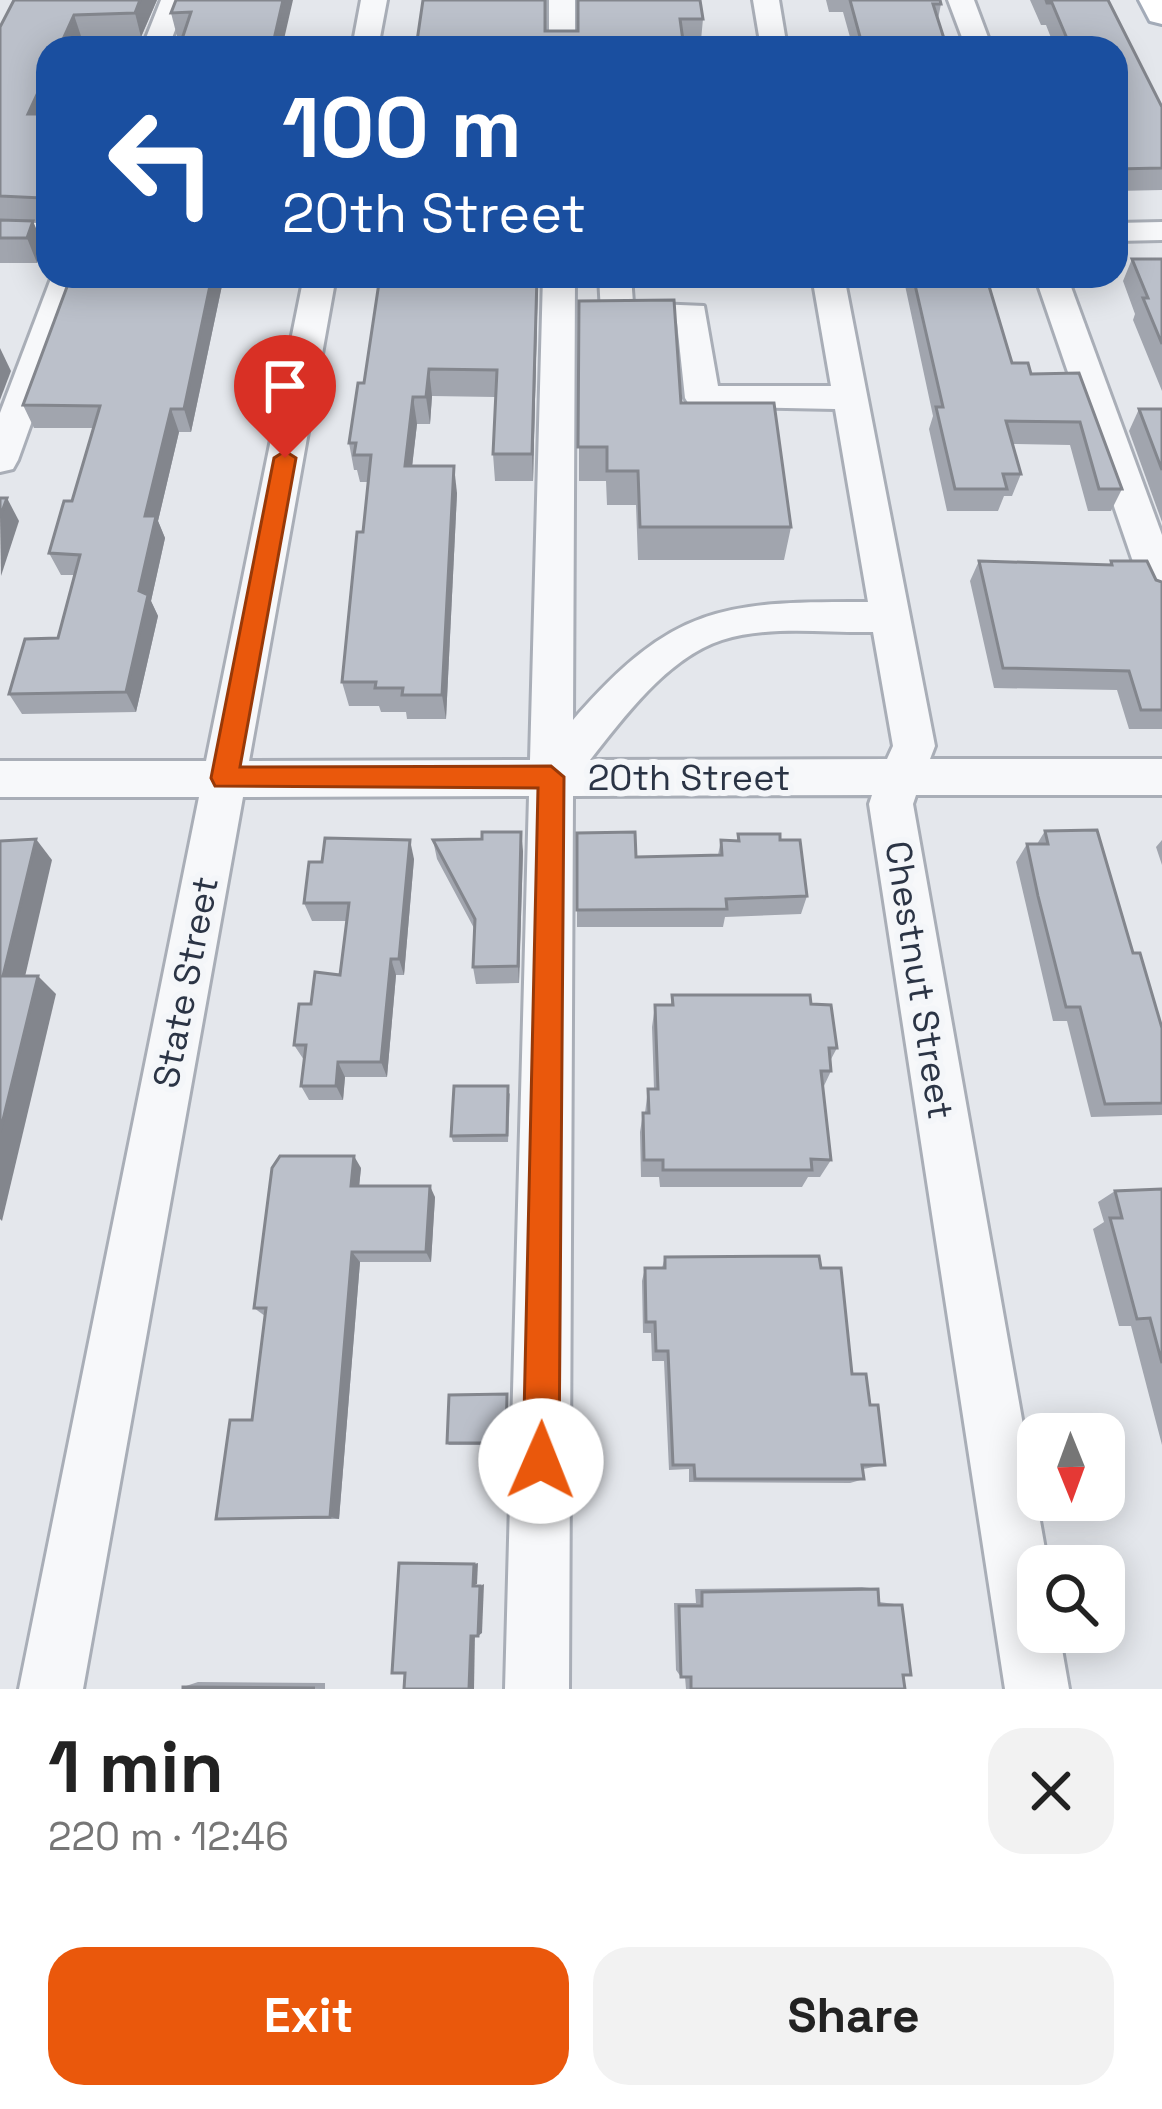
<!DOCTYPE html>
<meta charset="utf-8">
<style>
body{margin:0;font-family:"Space Grotesk",sans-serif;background:#f2f2f2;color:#222;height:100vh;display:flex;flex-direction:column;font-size:45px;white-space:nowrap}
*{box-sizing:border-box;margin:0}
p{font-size:39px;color:#767676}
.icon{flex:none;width:66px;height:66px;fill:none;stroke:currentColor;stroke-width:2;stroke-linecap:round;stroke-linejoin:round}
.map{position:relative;height:1689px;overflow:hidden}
.drawer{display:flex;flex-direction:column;background:#fff;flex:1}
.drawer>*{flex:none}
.hud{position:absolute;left:36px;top:36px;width:1092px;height:252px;border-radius:36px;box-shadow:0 6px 30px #0003;background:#1a4fa0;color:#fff;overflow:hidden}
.needle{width:78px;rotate:179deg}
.fabs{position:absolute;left:1017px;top:1413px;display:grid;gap:24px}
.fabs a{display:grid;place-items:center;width:108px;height:108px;border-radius:24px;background:#fff;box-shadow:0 6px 30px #0003;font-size:60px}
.pin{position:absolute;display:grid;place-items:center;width:102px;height:102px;color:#fff;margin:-123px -51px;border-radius:50% 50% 50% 0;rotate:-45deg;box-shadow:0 0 12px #0007}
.pin .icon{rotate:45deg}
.me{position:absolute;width:132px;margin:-66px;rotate:1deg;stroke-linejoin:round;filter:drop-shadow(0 0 9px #0008)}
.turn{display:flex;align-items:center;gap:42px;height:252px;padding:0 48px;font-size:54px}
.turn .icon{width:156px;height:156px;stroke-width:2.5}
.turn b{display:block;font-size:84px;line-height:102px}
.round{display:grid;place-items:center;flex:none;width:126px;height:126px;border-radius:36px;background:#f2f2f2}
.head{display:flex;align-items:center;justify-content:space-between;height:204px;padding:0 48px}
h1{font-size:72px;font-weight:700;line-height:90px}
.primary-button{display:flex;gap:24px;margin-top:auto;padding:24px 48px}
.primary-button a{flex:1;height:138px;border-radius:36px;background:#ea580c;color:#fff;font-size:48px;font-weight:700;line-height:138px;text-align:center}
.primary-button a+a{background:#f2f2f2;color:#222}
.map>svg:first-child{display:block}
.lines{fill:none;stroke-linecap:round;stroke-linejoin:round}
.minor-casing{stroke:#a9aeb7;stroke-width:6}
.major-casing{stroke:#a3abb8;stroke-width:6}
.minor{fill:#f7f8fa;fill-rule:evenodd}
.major{fill:#fff;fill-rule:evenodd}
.wall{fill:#a1a5ae}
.shaded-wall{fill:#83868d}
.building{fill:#bbc0ca;stroke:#83868d;stroke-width:3}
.route{fill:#ea580c;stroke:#983908;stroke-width:3}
.labels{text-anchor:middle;stroke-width:12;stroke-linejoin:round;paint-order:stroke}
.street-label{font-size:36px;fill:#2b3445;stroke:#f4f6f9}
</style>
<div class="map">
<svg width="1162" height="1689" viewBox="0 0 1162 1689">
<rect width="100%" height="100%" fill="#e4e7ec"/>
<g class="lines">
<defs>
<g id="minor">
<polygon points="161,0 187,0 168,48 142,48"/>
<polygon points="361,0 387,0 378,48 352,48"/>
<rect x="549" y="0" width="26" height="48"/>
<polygon points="753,0 779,0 787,48 761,48"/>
<polygon points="948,0 974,0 992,48 966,48"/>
<polygon points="1162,222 1162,240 1116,241 1116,223"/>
<rect x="0" y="223" width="48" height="18"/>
<polygon points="52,276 84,276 18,460 13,469 0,472 0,413"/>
<path d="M 304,276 L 336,276 L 249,761 L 530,760 L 543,276 L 575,276 L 573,720 C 672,606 723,601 868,602 L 835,409 L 690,406 L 685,398 L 677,323 L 605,320 L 601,313 L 599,276 L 631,276 L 633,303 L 704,306 L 718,386 L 831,386 L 812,276 L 844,276 L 935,746 L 930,759 L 1162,759 L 1162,795 L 916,795 L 913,804 L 1048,1566 L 1038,1566 L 1038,1632 L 1059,1632 L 1069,1689 L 1005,1689 L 869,804 L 872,795 L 573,796 L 569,1689 L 505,1689 L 529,796 L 243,797 L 83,1689 L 19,1689 L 199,797 L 0,797 L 0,761 L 206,761 ZM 873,632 L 893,746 L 887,759 L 590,760 C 624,717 667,658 722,640 C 769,625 825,633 873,632 Z"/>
<polygon points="1035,276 1067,276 1162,535 1162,603 1148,598 1142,588"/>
</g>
<polygon id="major" points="1139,0 1162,0 1162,24 1150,21"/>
</defs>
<use href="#minor" class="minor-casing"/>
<use href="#major" class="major-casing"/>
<use href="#minor" class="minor"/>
<use href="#major" class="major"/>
</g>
<g class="wall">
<polygon points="157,0 141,37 82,39 78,48 48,48 48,222 0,220 0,27"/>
<polygon points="293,0 183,36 177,36 171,13"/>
<polygon points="578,0 703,19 701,40 546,31 578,31"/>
<polygon points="826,0 940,0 941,4 938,19 947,48 853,48 843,12 829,12"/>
<polygon points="1030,0 1108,0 1162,107 1162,190 1116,191 1116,48 1055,48 1046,25 1041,25"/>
<polygon points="0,220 43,245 37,263 0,263"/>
<polygon points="1132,259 1162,259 1162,391 1133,320 1135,314 1123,281"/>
<polygon points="224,276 191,432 179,432 158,521 165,538 151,601 158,616 136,712 22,714 9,694 58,638 74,575 61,575 49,553 72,501 93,428 34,428 23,405"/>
<polygon points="538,276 533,481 495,481 493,454 495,397 432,396 430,424 417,424 412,466 457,493 446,719 407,719 406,712 381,712 379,706 349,706 342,682 363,532 368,482 360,482 357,470 354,470 349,443 364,383"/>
<polygon points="903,276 986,276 1012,363 1031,374 1079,373 1122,489 1111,511 1088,511 1070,445 1013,444 1021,474 1012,496 1004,496 998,511 947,511 929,429 933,416"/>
<polygon points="579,301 681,403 791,527 784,560 638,560 636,505 607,505 606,481 579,481"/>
<polygon points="1139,409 1162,409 1162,522 1129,431"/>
<polygon points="979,561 1109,565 1111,561 1162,582 1162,729 1129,729 1117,690 994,688 970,581"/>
<polygon points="1045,831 1133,953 1162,1028 1162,1115 1091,1117 1067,1021 1053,1021 1016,862 1027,844 1037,844"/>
<polygon points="577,833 636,857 718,855 721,840 737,841 738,834 780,840 807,896 801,914 725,917 723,927 577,927"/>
<polygon points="433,840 523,851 519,983 476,984 473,967 475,930 437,859"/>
<polygon points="1162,840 1162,865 1156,847"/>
<polygon points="414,859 404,975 396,975 387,1077 345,1077 343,1100 309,1100 301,1086 304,1060 294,1045 340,975 347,921 312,921 304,903"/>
<polygon points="672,995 811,1004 837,1048 830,1061 831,1071 823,1088 831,1160 820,1177 808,1177 802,1187 660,1187 659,1177 641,1177 640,1132 643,1113 645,1113 648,1089 654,1089 652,1027 655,1005 671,1005"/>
<polygon points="510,1093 508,1142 453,1142 451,1136"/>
<polygon points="361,1168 359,1186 435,1197 431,1262 360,1262 339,1519 216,1519 252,1420 265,1316 254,1308"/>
<polygon points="1162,1189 1162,1445 1131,1326 1119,1326 1093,1229 1104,1222 1098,1202 1115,1191"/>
<polygon points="665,1257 821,1268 852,1374 870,1405 885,1465 863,1469 864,1479 850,1483 689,1482 689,1469 669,1470 664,1361 652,1361 651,1333 643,1333 642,1281 645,1268 662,1268"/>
<polygon points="507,1394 507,1445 449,1445 447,1443"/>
<polygon points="862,1587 878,1589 879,1602 902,1605 905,1689 686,1689 685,1677 681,1677 676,1670 674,1603 696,1603 695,1589"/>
<polygon points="198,1682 325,1683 325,1689 183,1687"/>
</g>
<g class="shaded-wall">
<polygon points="140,0 157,0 141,37 135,13"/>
<polygon points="283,0 293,0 282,48 272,48"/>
<polygon points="74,15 82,39 78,48 59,48"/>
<polygon points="48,71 48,114 28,114"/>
<polygon points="48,183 48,212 42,198"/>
<polygon points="33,221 43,245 37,263 27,238"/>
<polygon points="212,276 224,276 191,432 184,409"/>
<polygon points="537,276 538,276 533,481 532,454"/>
<polygon points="0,348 11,371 0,400"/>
<polygon points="429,369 432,396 430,424 426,397"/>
<polygon points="413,397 417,424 409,493 405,466"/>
<polygon points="171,409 179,432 158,521 165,538 151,601 158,616 136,712 126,692 139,591 145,516"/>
<polygon points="454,466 457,493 446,719 442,695"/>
<polygon points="7,498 19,521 1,576 0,517"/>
<polygon points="521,832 523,851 519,983 518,966"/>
<polygon points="36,839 52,860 21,994 3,976"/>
<polygon points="410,840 414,859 404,975 399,959"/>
<polygon points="391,959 396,975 387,1077 381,1062"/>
<polygon points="38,976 56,994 2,1221 0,1219 0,1132"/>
<polygon points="338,1062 345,1077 343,1100 336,1086"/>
<polygon points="354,1156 361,1168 358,1197 351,1186"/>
<polygon points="430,1186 435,1197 431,1262 426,1252"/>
<polygon points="352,1252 360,1262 339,1519 330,1517"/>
<polygon points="478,1563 477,1584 473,1586 474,1564"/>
<polygon points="484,1584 482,1633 478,1636 480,1586"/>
<polygon points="475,1633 474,1689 469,1689 471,1636"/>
</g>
<g class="building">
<polygon points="14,0 140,0 135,13 74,15 59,48 48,48 48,71 28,114 48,114 48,183 42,198 0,196 0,27"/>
<polygon points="176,0 283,0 272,48 179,48 191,12 171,13"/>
<polygon points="423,0 545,0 545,31 578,31 578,0 700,0 703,19 680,19 684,48 416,48"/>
<polygon points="850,0 940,0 941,4 933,4 947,48 863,48"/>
<polygon points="1046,0 1108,0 1162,107 1162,168 1116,169 1116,48 1071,48 1052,3 1047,3"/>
<polygon points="0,220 33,221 27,238 0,238"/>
<polygon points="1132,259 1162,259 1162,344 1143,298 1148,298"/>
<polygon points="71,276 212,276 184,409 171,409 145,516 156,516 139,591 148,595 126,692 9,694 25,639 58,638 80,555 49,553 64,501 72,501 100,406 23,405"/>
<polygon points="380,276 537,276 532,454 493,454 497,370 429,369 426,397 413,397 405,466 454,466 442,695 402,695 403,688 375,688 376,682 342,682 357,532 363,532 371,455 354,455 356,443 349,443 358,383 364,383"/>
<polygon points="913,276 986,276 1012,363 1028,363 1031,374 1079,373 1122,489 1099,489 1080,422 1006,421 1021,474 1003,474 1007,489 955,489 936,407 943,407"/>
<polygon points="674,300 681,403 774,403 791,527 640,527 638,471 607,471 607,447 578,447 579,301"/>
<polygon points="1139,409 1162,409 1162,470"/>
<polygon points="0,498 7,498 0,517"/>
<polygon points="979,561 1112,565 1111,561 1147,561 1156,580 1162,582 1162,710 1141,710 1129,671 1003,668"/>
<polygon points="1097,830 1133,953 1140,953 1162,1028 1162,1103 1105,1104 1080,1007 1066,1007 1038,896 1027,844 1048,844 1045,831"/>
<polygon points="482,832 521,832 518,966 473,967 475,919 433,840 482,839"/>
<polygon points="635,832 636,857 722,855 721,840 739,841 738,834 780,834 780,840 800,840 807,896 726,899 727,909 577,910 577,833"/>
<polygon points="325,838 410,840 399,959 391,959 381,1062 338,1062 336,1086 301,1086 306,1045 294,1045 299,1004 311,1004 315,972 340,975 349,903 304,903 309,862 322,862"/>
<polygon points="36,839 3,976 38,976 0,1132 0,841"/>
<polygon points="672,995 810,995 811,1004 831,1005 837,1048 829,1048 831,1071 821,1071 831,1160 811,1159 812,1170 663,1170 663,1160 644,1160 643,1113 649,1113 648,1089 658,1089 655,1005 673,1005"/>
<polygon points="454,1086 508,1086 507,1135 451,1136"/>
<polygon points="280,1156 354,1156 351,1186 430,1186 426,1252 352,1252 330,1517 216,1519 230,1420 252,1420 266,1308 254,1308 272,1168"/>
<polygon points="1162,1189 1162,1363 1150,1318 1137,1319 1110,1218 1122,1218 1115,1191"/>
<polygon points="819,1256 821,1268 841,1268 852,1374 866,1374 870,1405 878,1405 885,1465 862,1465 864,1479 695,1479 694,1465 673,1465 668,1351 656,1351 655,1322 646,1322 645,1268 665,1268 665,1257"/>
<polygon points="507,1394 506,1443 447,1443 449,1395"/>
<polygon points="399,1563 474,1564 473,1586 480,1586 478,1636 471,1636 469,1689 404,1689 405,1673 392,1673"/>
<polygon points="878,1589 879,1605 902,1605 911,1675 903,1675 905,1689 691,1689 691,1677 681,1677 679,1606 702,1606 702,1592"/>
<polygon points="183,1687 315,1688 183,1689"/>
</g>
<polygon class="route" points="285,451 296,458 240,767 551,766 564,777 559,1461 553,1474 541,1479 528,1474 523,1461 538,788 215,786 211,778 274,458"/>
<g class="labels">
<g class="street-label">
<text x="689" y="790">20th Street</text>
<text transform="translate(920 980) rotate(81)" y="13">Chestnut Street</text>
<text transform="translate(185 982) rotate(-79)" y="13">State Street</text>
</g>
</g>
</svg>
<div class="fabs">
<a><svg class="needle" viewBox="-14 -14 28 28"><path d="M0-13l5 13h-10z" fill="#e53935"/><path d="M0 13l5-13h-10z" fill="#767676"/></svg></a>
<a><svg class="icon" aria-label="search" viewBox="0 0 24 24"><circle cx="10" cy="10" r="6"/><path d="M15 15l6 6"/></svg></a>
</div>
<div class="pin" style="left:285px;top:458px;background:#d93025"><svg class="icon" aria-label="arrive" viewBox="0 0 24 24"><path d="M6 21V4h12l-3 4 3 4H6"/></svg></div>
<svg class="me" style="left:541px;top:1461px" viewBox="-20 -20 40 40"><circle r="19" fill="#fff"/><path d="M0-13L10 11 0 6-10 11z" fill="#ea580c"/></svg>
<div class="hud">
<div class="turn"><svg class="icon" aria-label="left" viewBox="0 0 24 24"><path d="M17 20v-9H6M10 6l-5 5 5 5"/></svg><div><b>100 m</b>20th Street</div></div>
</div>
</div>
<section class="drawer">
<div class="head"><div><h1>1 min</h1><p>220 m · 12:46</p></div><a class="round"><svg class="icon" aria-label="close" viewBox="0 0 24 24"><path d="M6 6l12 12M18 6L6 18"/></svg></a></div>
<div class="primary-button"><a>Exit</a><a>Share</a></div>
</section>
